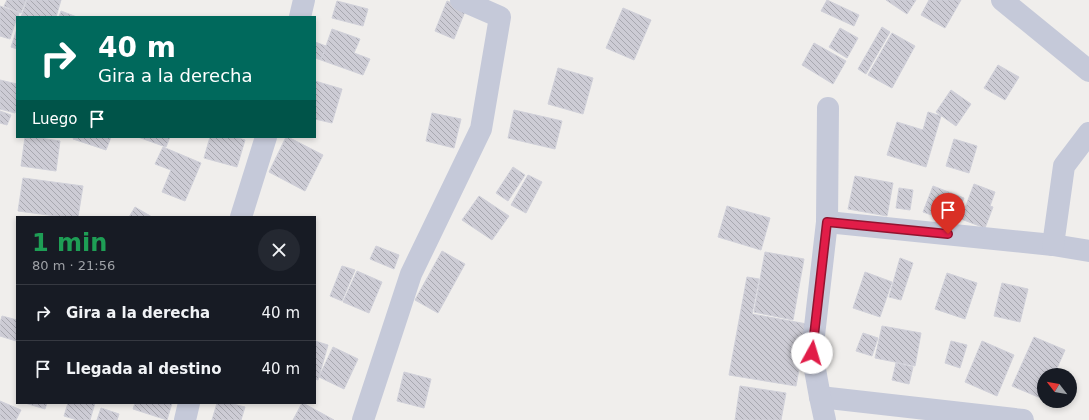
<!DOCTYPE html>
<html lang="es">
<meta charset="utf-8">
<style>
body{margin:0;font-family:"DejaVu Sans",sans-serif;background:#242831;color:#f1f3f6;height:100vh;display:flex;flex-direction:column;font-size:15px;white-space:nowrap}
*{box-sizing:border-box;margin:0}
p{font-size:13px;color:#9ea1a6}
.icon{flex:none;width:22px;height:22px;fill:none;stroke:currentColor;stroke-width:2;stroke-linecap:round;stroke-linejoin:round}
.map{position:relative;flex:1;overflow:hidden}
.details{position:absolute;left:16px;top:216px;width:300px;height:188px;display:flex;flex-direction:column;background:#171b24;border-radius:0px;box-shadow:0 2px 6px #0003}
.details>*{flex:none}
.hud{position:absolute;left:16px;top:16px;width:300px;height:122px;border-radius:0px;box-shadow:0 2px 6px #0003;background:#00695c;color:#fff;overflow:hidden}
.needle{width:26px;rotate:301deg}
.tools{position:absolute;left:1037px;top:368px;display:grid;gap:8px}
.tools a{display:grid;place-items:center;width:40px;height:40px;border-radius:50%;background:#171b24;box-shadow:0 2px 6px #0003;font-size:20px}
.pin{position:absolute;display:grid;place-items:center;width:34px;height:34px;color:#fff;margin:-41px -17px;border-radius:50% 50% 50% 0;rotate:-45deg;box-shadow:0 0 4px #0007}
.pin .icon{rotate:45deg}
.me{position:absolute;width:44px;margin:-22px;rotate:6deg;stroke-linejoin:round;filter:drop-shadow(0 0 3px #0008)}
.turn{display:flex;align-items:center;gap:14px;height:84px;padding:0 16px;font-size:18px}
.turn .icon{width:52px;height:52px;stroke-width:2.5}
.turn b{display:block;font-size:28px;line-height:34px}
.then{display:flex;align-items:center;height:38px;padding:0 16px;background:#0003;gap:8px;font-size:15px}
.round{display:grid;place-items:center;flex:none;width:42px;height:42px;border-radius:21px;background:#242831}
.headline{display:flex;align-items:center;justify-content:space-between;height:68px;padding:0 16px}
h1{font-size:24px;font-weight:700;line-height:30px;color:#1e9e55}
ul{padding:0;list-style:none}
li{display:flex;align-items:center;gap:12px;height:56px;padding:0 16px;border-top:1px solid #363941}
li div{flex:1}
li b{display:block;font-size:15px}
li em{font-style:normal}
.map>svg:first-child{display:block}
.building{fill:url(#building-back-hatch);stroke:#d0d0d9}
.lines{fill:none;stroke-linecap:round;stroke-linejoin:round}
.street{stroke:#c5c9d9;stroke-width:22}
.route-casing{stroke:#92132f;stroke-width:10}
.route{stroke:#e11d48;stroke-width:7}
</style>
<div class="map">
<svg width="1089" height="420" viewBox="0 0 1089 420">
<defs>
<pattern id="building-back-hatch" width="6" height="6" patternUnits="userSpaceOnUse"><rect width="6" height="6" fill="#cdccd5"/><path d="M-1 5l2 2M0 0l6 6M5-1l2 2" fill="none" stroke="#a8a8b0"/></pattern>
</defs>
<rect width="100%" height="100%" fill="#f0eeec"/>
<g class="building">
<polygon points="7,0 26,0 21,13 4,6"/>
<polygon points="27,0 61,0 56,17 21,17"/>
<polygon points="827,0 859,15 854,26 821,11"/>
<polygon points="886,0 916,0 907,14"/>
<polygon points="929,0 961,0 945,28 921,15"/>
<polygon points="337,1 368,9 363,26 332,18"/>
<polygon points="447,1 466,9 454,39 435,31"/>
<polygon points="0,6 19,13 18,17 17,17 10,39 0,36"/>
<polygon points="623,8 651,20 634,60 606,48"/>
<polygon points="61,11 77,17 59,17"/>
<polygon points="882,27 890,32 866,74 858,69"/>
<polygon points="840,28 858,38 847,58 829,47"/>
<polygon points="17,29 17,49 11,47"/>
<polygon points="332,29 360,39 354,53 370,59 363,75 321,60"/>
<polygon points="892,33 915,46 892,88 868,75"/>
<polygon points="315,42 326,46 321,60 315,58"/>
<polygon points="814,43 846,61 833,84 802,65"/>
<polygon points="998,65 1019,77 1005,100 984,88"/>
<polygon points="558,68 593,78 583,114 548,104"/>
<polygon points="0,80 17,84 17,107 15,113 0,109"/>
<polygon points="315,81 342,89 332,123 315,119"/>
<polygon points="951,90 971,104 956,126 936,112"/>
<polygon points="514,110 562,121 555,149 508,138"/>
<polygon points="0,111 11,115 7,125 0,123"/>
<polygon points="928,112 941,116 926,167 887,155 897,122 923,130"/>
<polygon points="432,113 461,119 454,148 426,141"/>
<polygon points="25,137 33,137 60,141 56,171 21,166"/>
<polygon points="74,137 111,137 106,150 73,139"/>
<polygon points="138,137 170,137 166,147"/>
<polygon points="210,137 235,137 245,140 237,167 204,158"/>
<polygon points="286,137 288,137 323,155 305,191 269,172"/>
<polygon points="954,139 977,146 969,173 946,166"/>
<polygon points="163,147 201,163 185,201 162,192 171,170 155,164"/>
<polygon points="513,167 525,175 508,201 496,193"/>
<polygon points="528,175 542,182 526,213 511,205"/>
<polygon points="855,176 893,183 887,216 848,209"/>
<polygon points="23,178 83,186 78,217 63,217 18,211"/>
<polygon points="974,184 995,192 990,206 993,207 985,228 961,219"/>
<polygon points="933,186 964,198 954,223 923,212"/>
<polygon points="899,188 913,190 910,210 896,208"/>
<polygon points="479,196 509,216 492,240 462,220"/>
<polygon points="727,206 770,218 761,250 718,237"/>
<polygon points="135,207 152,217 129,217"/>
<polygon points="376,246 399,255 394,269 370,259"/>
<polygon points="442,251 465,264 438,313 415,300"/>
<polygon points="765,252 804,259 793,320 754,312"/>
<polygon points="900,258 913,263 901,300 889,297"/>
<polygon points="342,266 355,270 342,301 330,296"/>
<polygon points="357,271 382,282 369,313 343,302"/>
<polygon points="865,272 892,282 880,317 853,308"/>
<polygon points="947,273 977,283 965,319 935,309"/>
<polygon points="747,277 759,279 752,314 807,324 796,386 729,375"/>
<polygon points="1002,283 1028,289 1020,322 994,316"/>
<polygon points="2,316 17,320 16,341 0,336 0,323"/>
<polygon points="882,326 921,333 915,366 875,358"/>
<polygon points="863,333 878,338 872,356 856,351"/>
<polygon points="1034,337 1065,350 1054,375 1044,375 1043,399 1012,386"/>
<polygon points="315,341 328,345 318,380 315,379"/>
<polygon points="951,341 967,345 960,368 945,363"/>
<polygon points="982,341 1014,355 997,396 965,382"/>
<polygon points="333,347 358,359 344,389 319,377"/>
<polygon points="896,363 913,367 909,384 892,380"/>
<polygon points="404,372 431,379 424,408 397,401"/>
<polygon points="740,386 786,393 781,420 735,420"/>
<polygon points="0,401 21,410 16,420 0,420"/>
<polygon points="25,403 47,403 45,409"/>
<polygon points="68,403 95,403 90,420 77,420 64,416"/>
<polygon points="135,403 172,403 167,420 133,409"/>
<polygon points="217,403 229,403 245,407 241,420 212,420"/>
<polygon points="302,403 303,403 334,420 293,420"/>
<polygon points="101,408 119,414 117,420 97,420"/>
</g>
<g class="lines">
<g class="street">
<polyline points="1002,0 1089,71"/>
<polyline points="300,17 304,0"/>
<polyline points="241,217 266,137"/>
<polyline points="827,222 1053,245 1089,251"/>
<polyline points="1053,245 1064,166 1089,133"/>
<polyline points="820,397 1023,420"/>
<polyline points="185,420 189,403"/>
<polyline points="363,420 411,274 481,129 500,17 461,0"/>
<polyline points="825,420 820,397 812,353 827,222 828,108"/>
</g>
</g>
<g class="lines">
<defs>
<polyline id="route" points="812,353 827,222 948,234"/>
</defs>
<use href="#route" class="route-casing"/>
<use href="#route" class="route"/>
</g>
</svg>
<div class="tools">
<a><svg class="needle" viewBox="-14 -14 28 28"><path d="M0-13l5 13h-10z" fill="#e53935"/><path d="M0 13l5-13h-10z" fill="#9ea1a6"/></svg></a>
</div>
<div class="pin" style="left:948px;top:234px;background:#d93025"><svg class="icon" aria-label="arrive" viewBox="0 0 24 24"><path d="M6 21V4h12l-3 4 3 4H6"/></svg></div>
<svg class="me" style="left:812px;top:353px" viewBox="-20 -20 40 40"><circle r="19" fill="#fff"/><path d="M0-13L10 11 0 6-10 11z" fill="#e11d48"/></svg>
<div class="hud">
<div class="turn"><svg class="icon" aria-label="right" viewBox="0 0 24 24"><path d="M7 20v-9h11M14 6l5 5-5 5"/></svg><div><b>40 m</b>Gira a la derecha</div></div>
<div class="then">Luego<svg class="icon" aria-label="arrive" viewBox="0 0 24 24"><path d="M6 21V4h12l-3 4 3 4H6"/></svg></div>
</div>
<section class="details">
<div class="headline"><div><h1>1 min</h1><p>80 m · 21:56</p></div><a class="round"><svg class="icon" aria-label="close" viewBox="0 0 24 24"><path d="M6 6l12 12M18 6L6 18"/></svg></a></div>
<ul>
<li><svg class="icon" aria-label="right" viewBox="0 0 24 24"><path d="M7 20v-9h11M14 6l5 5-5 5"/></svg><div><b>Gira a la derecha</b></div><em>40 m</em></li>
<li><svg class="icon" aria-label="arrive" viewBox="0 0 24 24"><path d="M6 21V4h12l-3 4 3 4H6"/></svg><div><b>Llegada al destino</b></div><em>40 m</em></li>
</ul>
</section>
</div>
